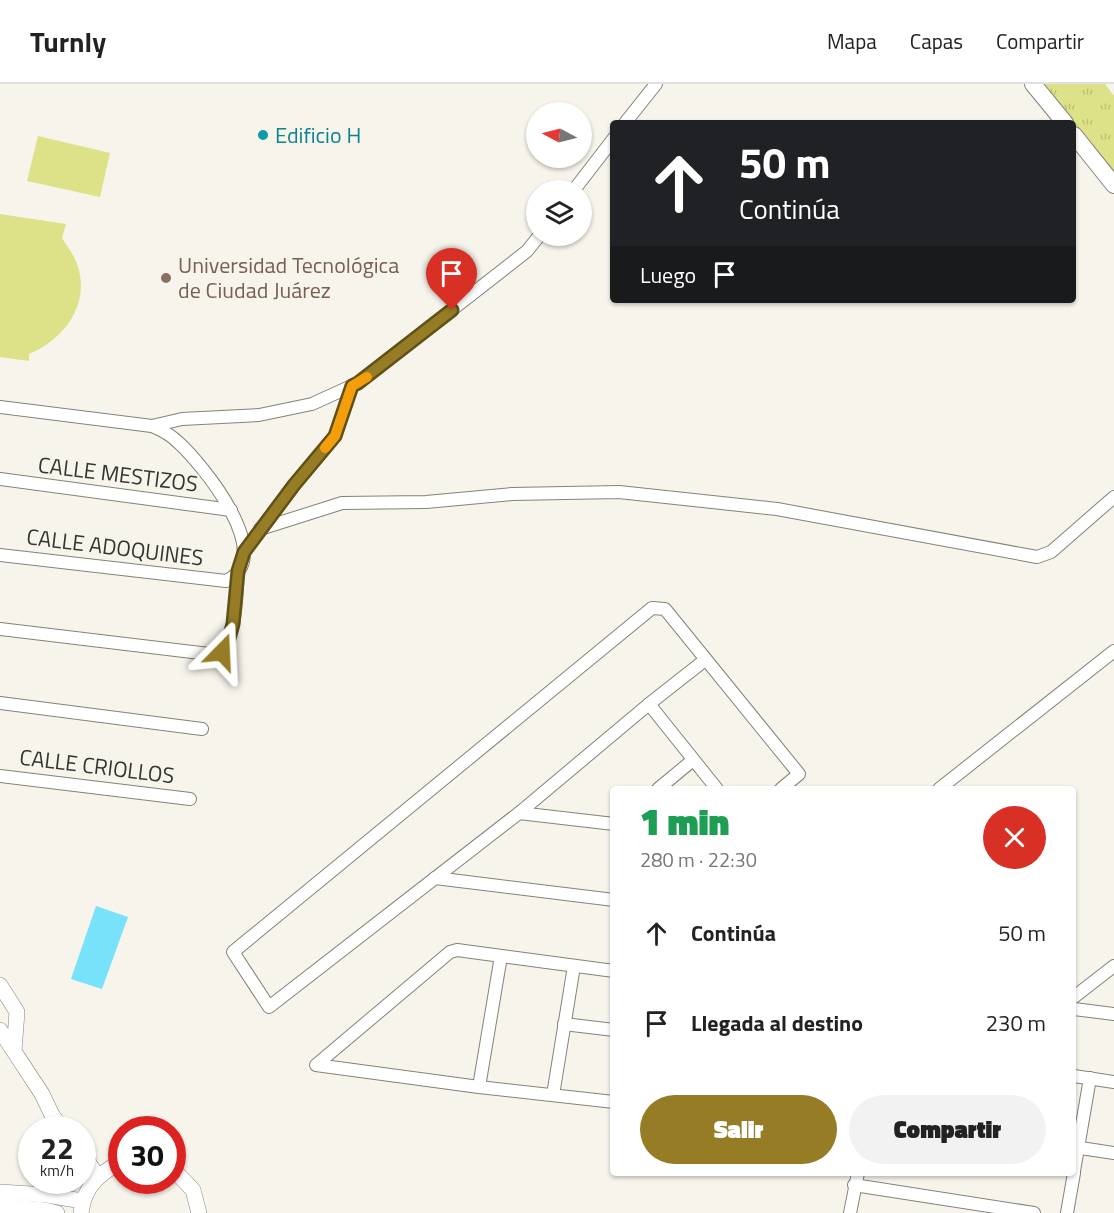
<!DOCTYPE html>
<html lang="es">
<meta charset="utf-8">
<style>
body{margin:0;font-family:"Titillium Web",sans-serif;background:#f2f2f2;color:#222;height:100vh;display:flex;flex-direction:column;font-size:22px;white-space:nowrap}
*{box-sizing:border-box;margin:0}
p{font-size:20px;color:#767676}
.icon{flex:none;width:33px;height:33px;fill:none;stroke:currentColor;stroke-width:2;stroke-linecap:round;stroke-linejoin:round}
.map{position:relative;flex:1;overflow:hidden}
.side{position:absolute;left:610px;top:702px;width:466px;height:390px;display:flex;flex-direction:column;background:#fff;border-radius:6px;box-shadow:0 2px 4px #0004}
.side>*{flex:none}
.top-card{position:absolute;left:610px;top:36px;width:466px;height:183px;border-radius:6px;box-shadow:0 2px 4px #0004;background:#202124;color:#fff;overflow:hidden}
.needle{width:39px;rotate:277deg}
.tools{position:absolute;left:526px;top:18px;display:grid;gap:12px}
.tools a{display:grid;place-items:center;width:66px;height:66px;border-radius:50%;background:#fff;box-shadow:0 2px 4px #0004;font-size:30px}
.speed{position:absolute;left:18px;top:1032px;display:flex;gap:12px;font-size:30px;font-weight:700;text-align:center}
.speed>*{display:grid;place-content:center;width:78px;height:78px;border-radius:50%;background:#fff;box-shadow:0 2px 4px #0004;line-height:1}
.speed small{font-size:15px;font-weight:400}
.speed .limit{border:9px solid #d22;background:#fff;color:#111}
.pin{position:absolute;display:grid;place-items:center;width:51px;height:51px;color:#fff;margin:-62px -26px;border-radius:50% 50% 50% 0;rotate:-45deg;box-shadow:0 0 6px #0007}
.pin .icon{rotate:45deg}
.me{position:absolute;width:66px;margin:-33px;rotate:21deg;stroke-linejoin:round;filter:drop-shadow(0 0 4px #0008)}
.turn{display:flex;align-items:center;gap:21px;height:126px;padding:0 30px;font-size:27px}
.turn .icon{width:78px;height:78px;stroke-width:2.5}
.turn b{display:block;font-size:42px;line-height:51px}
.then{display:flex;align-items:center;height:57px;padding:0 30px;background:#0003;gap:12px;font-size:22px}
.round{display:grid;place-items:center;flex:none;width:63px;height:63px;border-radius:32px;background:#f2f2f2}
.overview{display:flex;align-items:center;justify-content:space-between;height:102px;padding:0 30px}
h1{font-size:36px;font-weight:800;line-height:45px;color:#1e9e55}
.cta{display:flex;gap:12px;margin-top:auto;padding:12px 30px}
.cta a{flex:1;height:69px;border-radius:36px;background:#967c24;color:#fff;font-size:24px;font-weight:800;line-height:69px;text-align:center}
.cta a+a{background:#f2f2f2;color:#222}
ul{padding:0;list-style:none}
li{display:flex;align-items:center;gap:18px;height:90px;padding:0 30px}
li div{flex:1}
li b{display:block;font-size:22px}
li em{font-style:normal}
header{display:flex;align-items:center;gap:36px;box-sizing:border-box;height:84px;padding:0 30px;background:#fff;border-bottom:2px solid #e0e0e0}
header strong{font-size:28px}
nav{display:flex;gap:33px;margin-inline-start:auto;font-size:21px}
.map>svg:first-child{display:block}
.park{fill:url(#park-tufts)}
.pitch{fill:#dde187}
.water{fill:#77e2f9}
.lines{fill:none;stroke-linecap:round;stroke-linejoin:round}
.minor-casing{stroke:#84827a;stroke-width:14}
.tertiary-casing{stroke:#84827a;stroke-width:16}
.secondary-casing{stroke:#84827a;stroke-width:18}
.minor{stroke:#fff;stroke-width:12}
.tertiary{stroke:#fff;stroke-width:15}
.secondary{stroke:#fff;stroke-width:16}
.route-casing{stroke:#625117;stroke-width:15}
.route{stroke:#967c24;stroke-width:10}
.slow{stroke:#f59e0b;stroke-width:10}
.culture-dot{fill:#0f9aa8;stroke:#f6f4eb;stroke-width:2}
.education-dot{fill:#8d6e63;stroke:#f6f4eb;stroke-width:2}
.labels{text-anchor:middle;stroke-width:4.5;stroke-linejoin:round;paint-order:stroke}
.culture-label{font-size:22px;fill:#0d838f;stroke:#f6f4eb;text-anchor:start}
.education-label{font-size:22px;fill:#785e54;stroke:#f6f4eb;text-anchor:start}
.street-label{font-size:22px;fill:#343430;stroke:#f6f4eb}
</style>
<header>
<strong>Turnly</strong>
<nav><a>Mapa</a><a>Capas</a><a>Compartir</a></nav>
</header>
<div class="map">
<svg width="1114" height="1129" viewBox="0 0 1114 1129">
<defs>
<pattern id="park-tufts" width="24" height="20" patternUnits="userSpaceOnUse" patternTransform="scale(1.5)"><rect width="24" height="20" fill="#dde187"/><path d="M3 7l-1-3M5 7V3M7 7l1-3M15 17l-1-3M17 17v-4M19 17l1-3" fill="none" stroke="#bec275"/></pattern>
</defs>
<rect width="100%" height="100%" fill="#f6f4eb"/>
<polygon class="park" points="1035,0 1105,0 1114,12 1114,95 1074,46 1074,39 1068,39"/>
<g class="pitch">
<polygon points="38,52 110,69 100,113 27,97"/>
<path d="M 0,130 L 66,140 L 62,154 C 68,164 75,172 78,183 C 90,222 63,256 29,270 L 29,277 L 0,273 Z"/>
</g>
<polygon class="water" points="96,822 128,833 102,905 71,895"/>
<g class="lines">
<defs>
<g id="minor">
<polyline points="625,39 656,0"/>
<polyline points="574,106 614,54"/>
<path d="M 0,323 L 152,342 C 162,346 171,351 179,359 C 203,381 278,473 226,497 L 0,471"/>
<polyline points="152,342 182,335 259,331 312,320 358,299 527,167 539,152"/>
<polyline points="0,395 231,426"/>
<polyline points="260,445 342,419 426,418 512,410 619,408 777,425 1037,473 1051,468 1114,413"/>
<polyline points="244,468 294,401 335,352 352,302"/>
<path d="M 0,545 L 209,570 L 222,568 C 237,545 236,514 238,487"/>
<polyline points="0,619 202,645"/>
<polyline points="649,620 717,705"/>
<polyline points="0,692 190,715"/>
<polyline points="658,705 693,676"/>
<polyline points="939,705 1114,567"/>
<polyline points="519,729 269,923 233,868 652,524 665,525 799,690 781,705"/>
<polyline points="614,740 519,729 649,620 705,576"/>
<polyline points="435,794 614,816"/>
<polyline points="614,887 457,866 450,868 316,981 479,1003 614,1018"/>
<polyline points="1074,913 1114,882"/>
<polyline points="1074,925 1114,930"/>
<polyline points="564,940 614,946"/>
<polyline points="1074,992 1114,998"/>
<polyline points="479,1003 501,872"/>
<polyline points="553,1011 574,882"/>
<polyline points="1074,1063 1114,1069"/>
<polyline points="1074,1087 1090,994"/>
<polyline points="854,1101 1034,1129"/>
<polyline points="850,1129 858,1089"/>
<polyline points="1067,1129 1074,1089"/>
</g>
<g id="tertiary">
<polyline points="0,901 17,928 14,967"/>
<polyline points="0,946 42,1010 52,1031 63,1046"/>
<polyline points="82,1068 97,1092"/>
<polyline points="172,1084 193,1106 199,1129"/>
<polyline points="0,1108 47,1111 82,1117"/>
<polyline points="0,1122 45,1126 57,1129"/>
<path d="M 81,1129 C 84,1102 99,1090 122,1077"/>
</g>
<g id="secondary">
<polyline points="1033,0 1065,39"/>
<polyline points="1074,51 1114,101"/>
</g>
</defs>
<use href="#minor" class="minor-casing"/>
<use href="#tertiary" class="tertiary-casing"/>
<use href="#secondary" class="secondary-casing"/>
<use href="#minor" class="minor"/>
<use href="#tertiary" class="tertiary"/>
<use href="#secondary" class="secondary"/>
</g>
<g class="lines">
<defs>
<polyline id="route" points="222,568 228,558 233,540 238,487 244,468 294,401 335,352 352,302 358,299 452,226"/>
</defs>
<use href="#route" class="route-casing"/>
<use href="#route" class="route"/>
<polyline class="slow" points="325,364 335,352 352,302 367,293"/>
</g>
<circle class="culture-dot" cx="263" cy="51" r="6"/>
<circle class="education-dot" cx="166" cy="194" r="6"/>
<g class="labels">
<g class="culture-label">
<text x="275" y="59">Edificio H</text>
</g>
<g class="education-label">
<text x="178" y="189">Universidad Tecnológica<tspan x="178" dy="25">de Ciudad Juárez</tspan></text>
</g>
<g class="street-label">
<text transform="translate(118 390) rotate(7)" y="8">CALLE MESTIZOS</text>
<text transform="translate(115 463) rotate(7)" y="8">CALLE ADOQUINES</text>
<text transform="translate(97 682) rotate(7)" y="8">CALLE CRIOLLOS</text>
</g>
</g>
</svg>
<div class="tools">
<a><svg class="needle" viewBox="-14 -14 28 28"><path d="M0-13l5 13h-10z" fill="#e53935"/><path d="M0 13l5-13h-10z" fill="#767676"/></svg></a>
<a><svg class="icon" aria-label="layers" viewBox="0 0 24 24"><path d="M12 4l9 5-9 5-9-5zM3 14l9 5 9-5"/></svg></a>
</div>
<div class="speed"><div>22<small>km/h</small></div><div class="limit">30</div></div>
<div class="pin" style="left:452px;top:226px;background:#d93025"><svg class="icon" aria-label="arrive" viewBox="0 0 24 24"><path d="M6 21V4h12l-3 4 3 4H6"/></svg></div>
<svg class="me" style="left:222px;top:568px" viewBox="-20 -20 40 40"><path d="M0-17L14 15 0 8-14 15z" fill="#967c24" stroke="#fff" stroke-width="4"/></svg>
<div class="top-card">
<div class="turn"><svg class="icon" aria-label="ahead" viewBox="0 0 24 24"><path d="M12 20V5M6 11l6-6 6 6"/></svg><div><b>50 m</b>Continúa</div></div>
<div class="then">Luego<svg class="icon" aria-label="arrive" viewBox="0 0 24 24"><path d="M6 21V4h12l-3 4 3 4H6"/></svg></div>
</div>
<section class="side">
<div class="overview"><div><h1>1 min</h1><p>280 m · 22:30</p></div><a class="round" style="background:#d93025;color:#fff"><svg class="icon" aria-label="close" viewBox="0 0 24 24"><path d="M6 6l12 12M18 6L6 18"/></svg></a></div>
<ul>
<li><svg class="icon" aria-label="ahead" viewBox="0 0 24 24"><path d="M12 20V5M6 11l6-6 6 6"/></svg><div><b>Continúa</b></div><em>50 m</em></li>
<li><svg class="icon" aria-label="arrive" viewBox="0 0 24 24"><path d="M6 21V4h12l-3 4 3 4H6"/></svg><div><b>Llegada al destino</b></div><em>230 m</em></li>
</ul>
<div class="cta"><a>Salir</a><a>Compartir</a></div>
</section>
</div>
